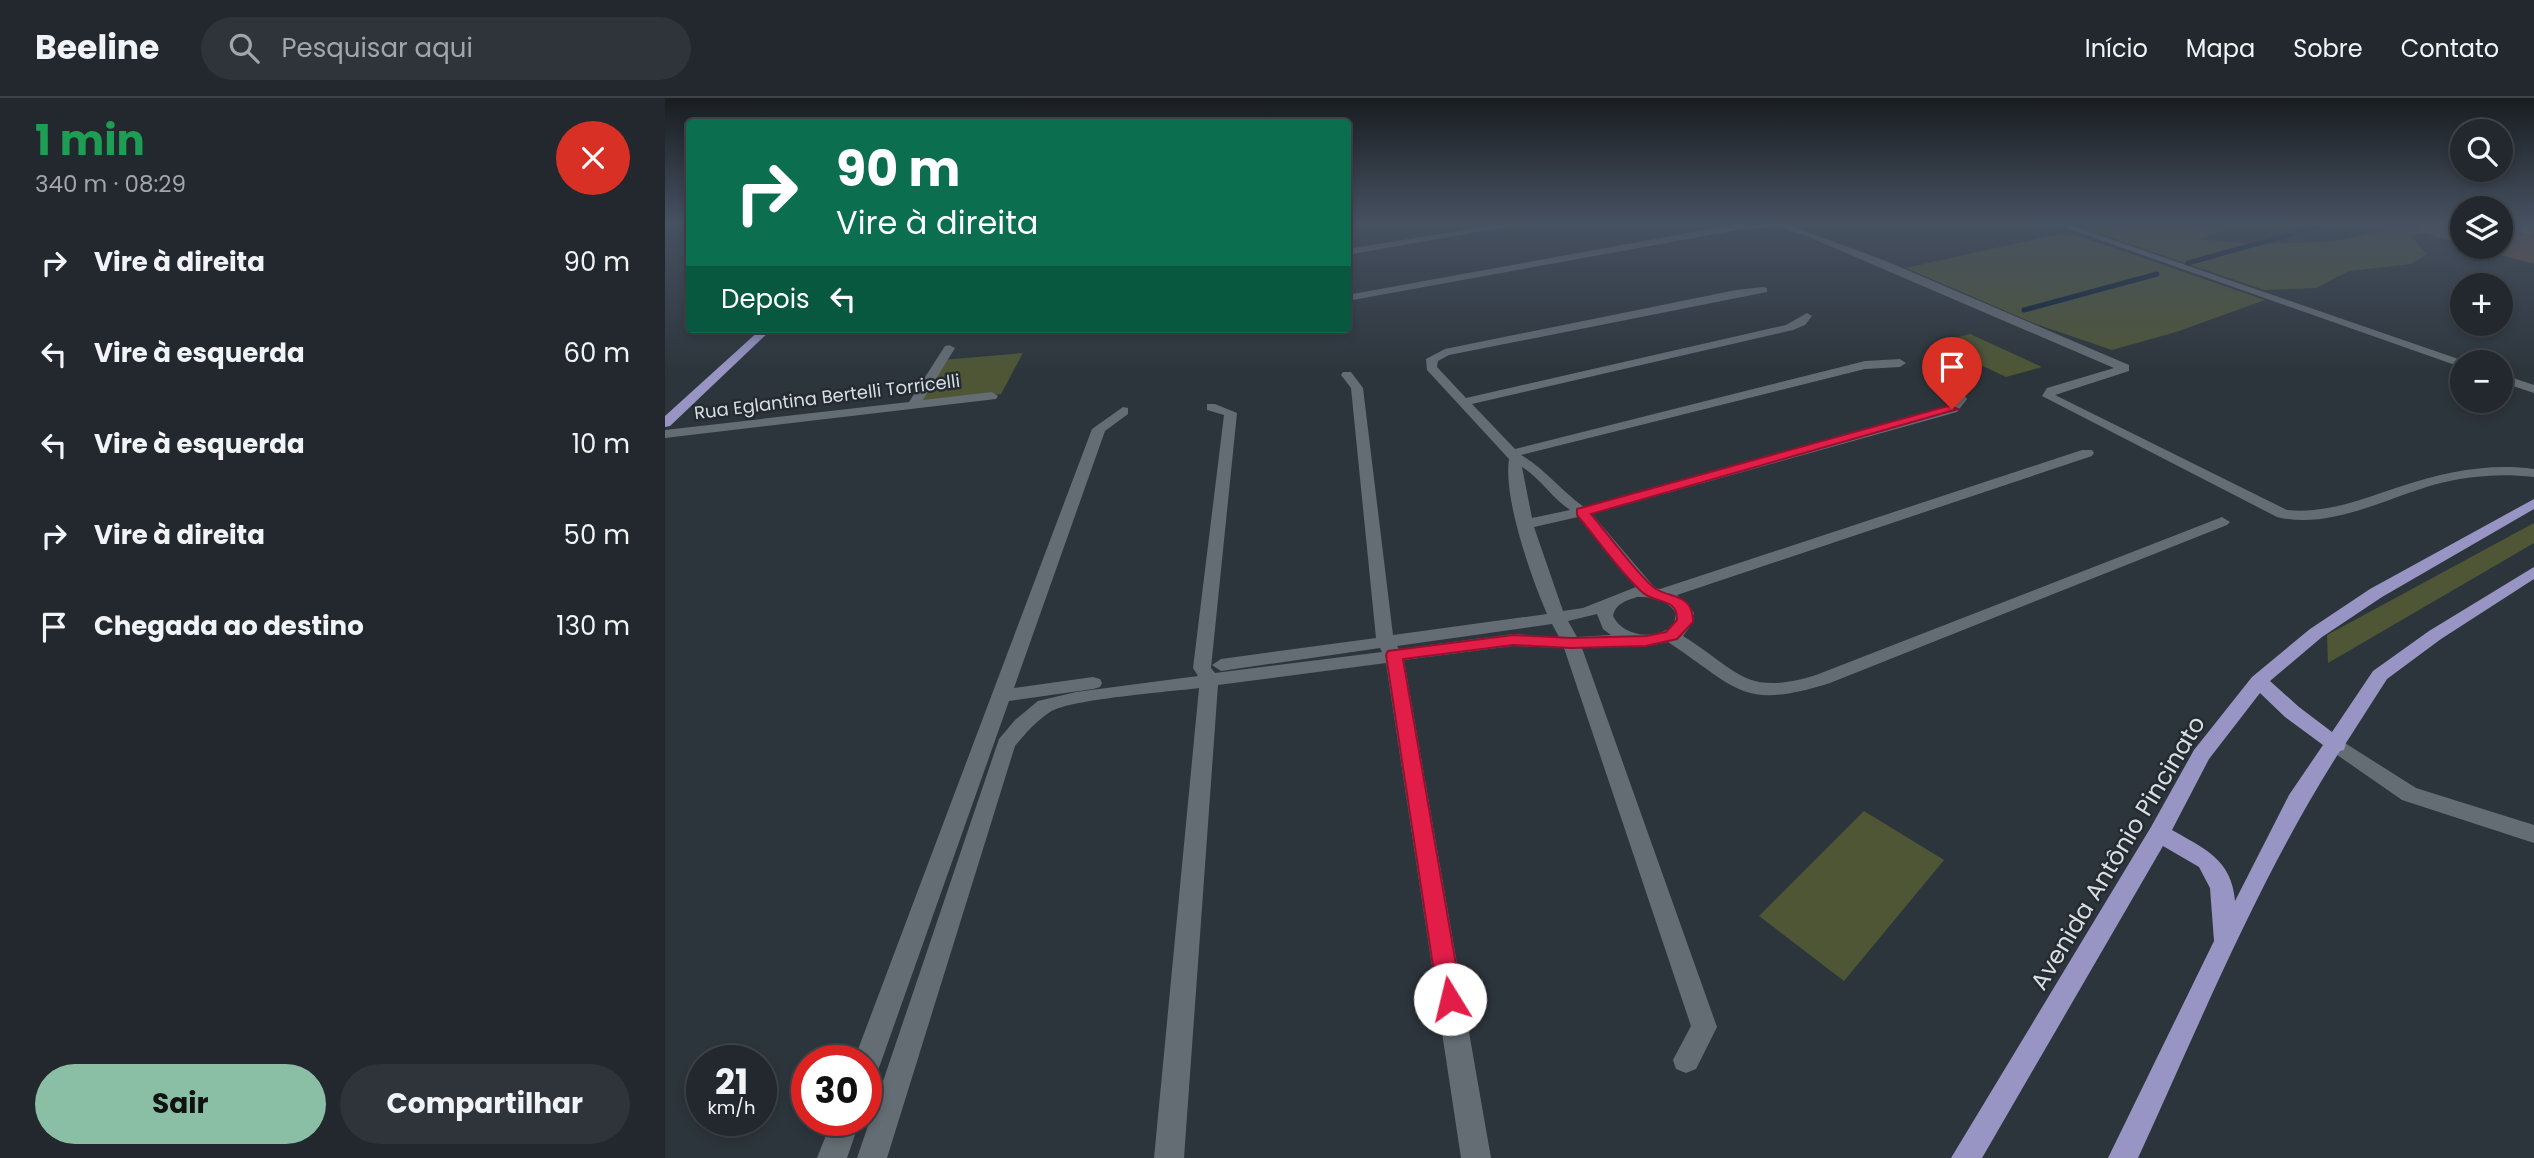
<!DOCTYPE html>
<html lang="pt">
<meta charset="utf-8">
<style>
body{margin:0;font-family:Poppins,sans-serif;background:#2e3439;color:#f1f3f6;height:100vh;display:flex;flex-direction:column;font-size:26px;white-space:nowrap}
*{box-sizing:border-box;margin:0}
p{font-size:23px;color:#a2a6aa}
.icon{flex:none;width:38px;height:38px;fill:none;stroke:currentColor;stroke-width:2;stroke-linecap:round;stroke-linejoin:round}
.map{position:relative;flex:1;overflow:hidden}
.drawer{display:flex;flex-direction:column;background:#22282d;width:665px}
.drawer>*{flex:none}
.hud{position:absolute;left:21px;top:21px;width:665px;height:214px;border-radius:7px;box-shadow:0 4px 10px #0003,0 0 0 2px #3f4449;background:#0b6e4f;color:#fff;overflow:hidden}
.tools{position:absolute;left:1785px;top:21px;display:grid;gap:14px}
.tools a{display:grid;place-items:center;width:63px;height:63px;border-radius:50%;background:#22282d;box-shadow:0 4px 10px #0003,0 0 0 2px #3f4449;font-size:35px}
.speed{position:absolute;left:21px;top:947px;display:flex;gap:14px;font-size:35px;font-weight:700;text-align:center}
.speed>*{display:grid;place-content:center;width:91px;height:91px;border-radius:50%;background:#22282d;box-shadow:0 4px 10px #0003,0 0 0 2px #3f4449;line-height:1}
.speed small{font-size:18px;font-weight:400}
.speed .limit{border:10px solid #d22;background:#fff;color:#111}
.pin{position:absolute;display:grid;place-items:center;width:60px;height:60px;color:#fff;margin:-72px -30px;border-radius:50% 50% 50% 0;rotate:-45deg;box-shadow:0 0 7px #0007}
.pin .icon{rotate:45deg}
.me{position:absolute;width:77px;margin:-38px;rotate:351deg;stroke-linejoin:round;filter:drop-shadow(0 0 5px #0008)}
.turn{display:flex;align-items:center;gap:24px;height:147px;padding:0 35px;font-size:32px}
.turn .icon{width:91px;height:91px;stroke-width:2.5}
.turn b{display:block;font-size:49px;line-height:60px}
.then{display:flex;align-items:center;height:66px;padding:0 35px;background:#0003;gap:14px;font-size:26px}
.round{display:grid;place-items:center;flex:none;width:74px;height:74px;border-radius:37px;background:#2e3439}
.overview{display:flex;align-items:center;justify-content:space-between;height:119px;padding:0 35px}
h1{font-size:42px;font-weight:700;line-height:52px;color:#1e9e55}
.cta{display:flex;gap:14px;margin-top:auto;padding:14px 35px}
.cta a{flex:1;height:80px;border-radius:42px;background:#8abfa5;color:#111;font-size:28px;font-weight:700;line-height:80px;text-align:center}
.cta a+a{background:#2e3439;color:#f1f3f6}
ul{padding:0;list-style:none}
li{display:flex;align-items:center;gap:21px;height:91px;padding:0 35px}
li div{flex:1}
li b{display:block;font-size:26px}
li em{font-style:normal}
header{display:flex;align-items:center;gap:42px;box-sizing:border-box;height:98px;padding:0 35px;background:#22282d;border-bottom:2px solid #3f4449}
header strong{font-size:33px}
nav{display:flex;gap:38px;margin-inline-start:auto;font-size:24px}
.search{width:490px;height:63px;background:#2e3439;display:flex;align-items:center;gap:18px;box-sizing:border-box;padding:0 24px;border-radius:38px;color:#a2a6aa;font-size:26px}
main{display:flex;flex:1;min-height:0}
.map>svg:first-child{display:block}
.green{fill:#4e5636}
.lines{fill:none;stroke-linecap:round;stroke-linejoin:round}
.stream{stroke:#0b2037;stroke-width:5}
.minor{fill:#646c74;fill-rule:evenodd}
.major{fill:#9895c4;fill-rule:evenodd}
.wall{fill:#6c533f}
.building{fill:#7d6149;stroke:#584433;stroke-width:2}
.route{fill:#e11d48;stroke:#92132f;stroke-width:2}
.labels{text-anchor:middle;stroke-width:5;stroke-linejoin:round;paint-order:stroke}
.far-street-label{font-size:18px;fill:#d9dee3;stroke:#242b32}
.near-street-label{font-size:24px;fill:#d9dee3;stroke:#242b32}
</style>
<header>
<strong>Beeline</strong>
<div class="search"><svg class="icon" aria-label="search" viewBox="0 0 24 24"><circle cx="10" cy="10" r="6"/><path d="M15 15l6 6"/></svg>Pesquisar aqui</div>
<nav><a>Início</a><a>Mapa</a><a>Sobre</a><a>Contato</a></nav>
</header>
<main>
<section class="drawer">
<div class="overview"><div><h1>1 min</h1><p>340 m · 08:29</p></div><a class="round" style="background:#d93025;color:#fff"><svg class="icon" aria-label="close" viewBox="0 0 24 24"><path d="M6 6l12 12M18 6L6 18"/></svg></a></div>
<ul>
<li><svg class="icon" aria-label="right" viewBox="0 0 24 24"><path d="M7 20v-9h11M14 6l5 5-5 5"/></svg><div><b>Vire à direita</b></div><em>90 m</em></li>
<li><svg class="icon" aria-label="left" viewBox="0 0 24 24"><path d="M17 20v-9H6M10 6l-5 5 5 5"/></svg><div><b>Vire à esquerda</b></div><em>60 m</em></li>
<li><svg class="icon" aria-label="left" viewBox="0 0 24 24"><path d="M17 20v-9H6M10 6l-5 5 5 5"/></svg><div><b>Vire à esquerda</b></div><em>10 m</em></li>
<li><svg class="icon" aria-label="right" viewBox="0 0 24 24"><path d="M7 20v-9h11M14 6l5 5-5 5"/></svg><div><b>Vire à direita</b></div><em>50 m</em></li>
<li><svg class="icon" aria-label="arrive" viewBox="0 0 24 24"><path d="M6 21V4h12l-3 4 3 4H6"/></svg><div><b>Chegada ao destino</b></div><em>130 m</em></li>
</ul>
<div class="cta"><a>Sair</a><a>Compartilhar</a></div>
</section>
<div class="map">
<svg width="1869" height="1060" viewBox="0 0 1869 1060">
<rect width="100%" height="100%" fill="#2d353c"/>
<g class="green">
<polygon points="1400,124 1651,125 1564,132 1532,141 1588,146 1658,144 1682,141 1733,128 1771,128 1763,134 1745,137 1762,156 1746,166 1684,173 1651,190 1599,192"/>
<polygon points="1402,134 1600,202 1511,234 1447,252 1371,226 1241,170"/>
<polygon points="1305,236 1377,269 1341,279 1270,245"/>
<polygon points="358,255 336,296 249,306 277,262"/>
<polygon points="1869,425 1869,445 1663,565 1662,537"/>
<polygon points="1199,713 1279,762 1179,883 1094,818"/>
</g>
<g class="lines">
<g class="stream">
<polyline points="1523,165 1669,124"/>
<polyline points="1359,212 1492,176"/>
</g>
<g class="minor">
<polygon points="849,124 869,124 682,157 682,151"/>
<path d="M 1115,124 L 1221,163 L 1464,267 L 1464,273 L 1390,297 L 1622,412 C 1662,416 1700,400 1737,388 C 1781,374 1823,365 1869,371 L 1869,379 C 1834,375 1802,378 1768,387 C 1720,401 1663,432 1612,419 L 1377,298 L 1382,290 L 1449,270 L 1139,137 L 1112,129 L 1078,131 L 682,203 L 682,197 L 1078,125 Z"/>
<polygon points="1384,124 1396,124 1802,264 1797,264 1797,269 1793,268"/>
<path d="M 1098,189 L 1102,190 L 1102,194 L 784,257 L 773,263 L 772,269 L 801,300 L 1121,227 L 1142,215 L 1147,218 L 1140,227 L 1128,232 L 807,306 L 850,351 L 1200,263 L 1235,261 L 1241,265 L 1235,269 L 1200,271 L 856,357 C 880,371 896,393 919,409 L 1284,308 L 1292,298 L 1300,298 L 1302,301 L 1292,314 L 927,416 L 990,490 L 995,491 L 1417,352 L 1427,352 L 1429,355 L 1427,358 L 1012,497 L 1029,515 L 1026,527 L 1018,538 C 1074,573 1080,599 1151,577 L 1552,421 L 1557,419 L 1565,424 L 1562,427 L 1165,585 C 1076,613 1073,590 1003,544 L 984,548 L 917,550 L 1052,929 L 1031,971 L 1021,975 L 1011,971 L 1008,962 L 1026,928 L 899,550 L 848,548 L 739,562 L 826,1060 L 796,1060 L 721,565 L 553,587 L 519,1060 L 489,1060 L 534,590 C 504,594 405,601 385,614 C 371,623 360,636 350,648 L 222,1060 L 192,1060 L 334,641 L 350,622 L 373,603 L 411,594 L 533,578 L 528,570 L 559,317 L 542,312 L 542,306 L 550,306 L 572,315 L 546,570 L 550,575 L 717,554 L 715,550 L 556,573 L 547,567 L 556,561 L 711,540 L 686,290 L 676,277 L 678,274 L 686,274 L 698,290 L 728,537 L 882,516 C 866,479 838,400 844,361 L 762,272 L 761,261 L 780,251 L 1071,192 ZM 857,369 C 875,380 887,400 905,412 L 867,420 ZM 913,419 L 971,489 L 918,510 L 898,513 L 869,429 ZM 972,499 C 989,499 1001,501 1011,515 L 1009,527 C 991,542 959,540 948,518 C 951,505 961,503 972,499 ZM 932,516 L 938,531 L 946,537 L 912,539 L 903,523 ZM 887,526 L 894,539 L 848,536 L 734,551 L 732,548 Z"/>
<polygon points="284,247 290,250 258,302 327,294 333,298 331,301 0,340 0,332 244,304 280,248"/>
<polygon points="1836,276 1869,287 1869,295 1836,284"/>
<polygon points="458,309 463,310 463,316 440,333 349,590 428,579 435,581 437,585 435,589 428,591 344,603 215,967 211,976 201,980 201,962 189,962 427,331"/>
<polygon points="1672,640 1751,690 1869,727 1869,745 1737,702 1665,652 1662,647 1665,642"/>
<polygon points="167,1022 195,1022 182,1060 152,1060"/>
</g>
<g class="major">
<polygon points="96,231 107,231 5,328 0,329 0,318"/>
<path d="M 1869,401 L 1869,411 L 1717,499 L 1657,539 L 1605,583 L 1634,609 L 1667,634 L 1708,573 L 1764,533 L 1869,469 L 1869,481 L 1776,541 L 1722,581 L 1681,645 L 1679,652 L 1675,653 C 1594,780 1536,923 1473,1060 L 1443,1060 L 1549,843 L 1545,790 L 1534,769 L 1498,748 L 1317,1060 L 1286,1060 L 1486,729 L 1529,652 L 1587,579 L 1645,531 L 1705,491 ZM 1595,595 L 1620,619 L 1658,647 L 1624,697 L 1570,803 C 1567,761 1538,750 1507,732 L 1544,661 Z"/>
</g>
</g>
<g class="wall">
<polygon points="1757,124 1797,124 1797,146 1753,133"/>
<polygon points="1836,124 1869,124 1869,166 1808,149 1836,149"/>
</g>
<polygon class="building" points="1836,124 1869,124 1869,139 1836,130"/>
<linearGradient id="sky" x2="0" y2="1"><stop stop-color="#191d21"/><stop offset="0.46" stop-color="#465161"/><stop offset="1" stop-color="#465161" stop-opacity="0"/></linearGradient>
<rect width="1869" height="272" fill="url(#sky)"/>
<path class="route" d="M 1283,308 L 1293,311 L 926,416 C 938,430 978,484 991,491 C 1008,501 1028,496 1028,524 L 1012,541 L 981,548 L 906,550 L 848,547 L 738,561 L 797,901 L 793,908 L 785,912 L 777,908 L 773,901 L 721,557 L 723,553 L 848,537 L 906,540 L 981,538 L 1001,534 L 1012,522 C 1013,499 989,506 977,494 C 953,472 933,442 912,417 L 912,411 Z"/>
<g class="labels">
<g class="far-street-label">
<text transform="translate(162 299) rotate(-7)" y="6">Rua Eglantina Bertelli Torricelli</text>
</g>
<g class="near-street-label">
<text transform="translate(1453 755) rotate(-59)" y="8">Avenida Antônio Pincinato</text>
</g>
</g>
</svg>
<div class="tools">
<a><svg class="icon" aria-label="search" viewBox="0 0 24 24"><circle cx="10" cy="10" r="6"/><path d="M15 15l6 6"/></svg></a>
<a><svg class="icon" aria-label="layers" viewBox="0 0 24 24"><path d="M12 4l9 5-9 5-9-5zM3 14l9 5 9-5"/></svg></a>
<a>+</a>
<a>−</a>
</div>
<div class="speed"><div>21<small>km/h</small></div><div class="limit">30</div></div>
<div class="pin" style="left:1287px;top:311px;background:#d93025"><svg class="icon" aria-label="arrive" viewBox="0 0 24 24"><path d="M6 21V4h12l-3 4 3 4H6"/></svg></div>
<svg class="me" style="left:785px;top:901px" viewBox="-20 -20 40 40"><circle r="19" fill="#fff"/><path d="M0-13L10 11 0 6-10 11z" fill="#e11d48"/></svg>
<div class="hud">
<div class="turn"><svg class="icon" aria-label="right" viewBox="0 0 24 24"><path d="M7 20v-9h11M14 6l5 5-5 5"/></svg><div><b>90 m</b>Vire à direita</div></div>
<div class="then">Depois<svg class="icon" aria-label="left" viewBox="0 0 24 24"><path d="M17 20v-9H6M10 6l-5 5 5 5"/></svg></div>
</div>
</div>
</main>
